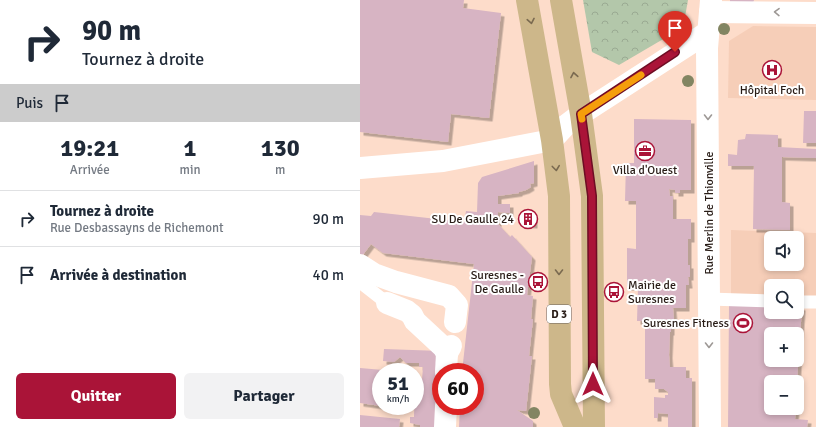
<!DOCTYPE html>
<html lang="fr">
<meta charset="utf-8">
<style>
body{margin:0;font-family:Signika,sans-serif;background:#f2f2f3;color:#1f2937;height:100vh;display:flex;flex-direction:column;font-size:15px;white-space:nowrap}
*{box-sizing:border-box;margin:0}
p{font-size:13px;color:#747a83}
.icon{flex:none;width:22px;height:22px;fill:none;stroke:currentColor;stroke-width:2;stroke-linecap:round;stroke-linejoin:round}
.map{position:relative;flex:1;overflow:hidden}
.sheet{display:flex;flex-direction:column;background:#fff;width:360px}
.sheet>*{flex:none}
.banner{background:#fff;color:#1f2937;overflow:hidden}
.controls{position:absolute;left:404px;top:231px;display:grid;gap:8px}
.controls a{display:grid;place-items:center;width:40px;height:40px;border-radius:6px;background:#fff;box-shadow:0 2px 6px #0003;font-size:20px}
.speed{position:absolute;left:12px;top:363px;display:flex;gap:8px;font-size:20px;font-weight:700;text-align:center}
.speed>*{display:grid;place-content:center;width:52px;height:52px;border-radius:50%;background:#fff;box-shadow:0 2px 6px #0003;line-height:1}
.speed small{font-size:10px;font-weight:400}
.speed .limit{border:6px solid #d22;background:#fff;color:#111}
.pin{position:absolute;display:grid;place-items:center;width:34px;height:34px;color:#fff;margin:-41px -17px;border-radius:50% 50% 50% 0;rotate:-45deg;box-shadow:0 0 4px #0007}
.pin .icon{rotate:45deg}
.me{position:absolute;width:44px;margin:-22px;rotate:0deg;stroke-linejoin:round;filter:drop-shadow(0 0 3px #0008)}
.turn{display:flex;align-items:center;gap:14px;height:84px;padding:0 16px;font-size:18px}
.turn .icon{width:52px;height:52px;stroke-width:2.5}
.turn b{display:block;font-size:28px;line-height:34px}
.then{display:flex;align-items:center;height:38px;padding:0 16px;background:#0003;gap:8px;font-size:15px}
.eta{display:flex;justify-content:space-evenly;align-items:center;height:68px;text-align:center}
.eta b{font-size:24px;font-weight:700;line-height:28px}
.primary-button{display:flex;gap:8px;margin-top:auto;padding:8px 16px}
.primary-button a{flex:1;height:46px;border-radius:6px;background:#aa1438;color:#fff;font-size:16px;font-weight:700;line-height:46px;text-align:center}
.primary-button a+a{background:#f2f2f3;color:#1f2937}
ul{padding:0;list-style:none}
li{display:flex;align-items:center;gap:12px;height:56px;padding:0 16px;border-top:1px solid #e0e1e3}
li div{flex:1}
li b{display:block;font-size:15px}
li em{font-style:normal}
main{display:flex;flex:1;min-height:0}
.map>svg:first-child{display:block}
.built{fill:#f6ceb8;fill-rule:evenodd}
.park{fill:url(#park-crowns)}
.building{fill:#d7b4c3;fill-rule:evenodd;filter:url(#shadow)}
.lines{fill:none;stroke-linecap:round;stroke-linejoin:round}
.lane{stroke:#fff;stroke-width:13}
.street{stroke:#fff;stroke-width:22}
.primary{stroke:#cdb78a;stroke-width:22}
.tree{fill:#828562}
.oneway{stroke:#9e9996}
.oneway2{stroke:#7a6a50}
.route-casing{stroke:#6e0d24;stroke-width:10}
.route{stroke:#aa1438;stroke-width:7}
.slow{stroke:#f59e0b;stroke-width:7}
.labels{text-anchor:middle;stroke-width:4;stroke-linejoin:round;paint-order:stroke}
.shield{fill:#fff;stroke:#68605c;stroke-width:1}
.shield-label{font-size:11px;font-weight:bold;fill:#281c16}
.poi-label{font-size:12px;fill:#281c16;stroke:#fff;text-anchor:end}
.street-label{font-size:12px;fill:#281c16;stroke:#fff}
</style>
<main>
<section class="sheet">
<div class="banner">
<div class="turn"><svg class="icon" aria-label="right" viewBox="0 0 24 24"><path d="M7 20v-9h11M14 6l5 5-5 5"/></svg><div><b>90 m</b>Tournez à droite</div></div>
<div class="then">Puis<svg class="icon" aria-label="arrive" viewBox="0 0 24 24"><path d="M6 21V4h12l-3 4 3 4H6"/></svg></div>
</div>
<div class="eta">
<div><b>19:21</b><p>Arrivée</p></div>
<div><b>1</b><p>min</p></div>
<div><b>130</b><p>m</p></div>
</div>
<ul>
<li><svg class="icon" aria-label="right" viewBox="0 0 24 24"><path d="M7 20v-9h11M14 6l5 5-5 5"/></svg><div><b>Tournez à droite</b><p>Rue Desbassayns de Richemont</p></div><em>90 m</em></li>
<li><svg class="icon" aria-label="arrive" viewBox="0 0 24 24"><path d="M6 21V4h12l-3 4 3 4H6"/></svg><div><b>Arrivée à destination</b></div><em>40 m</em></li>
</ul>
<div class="primary-button"><a>Quitter</a><a>Partager</a></div>
</section>
<div class="map">
<svg width="456" height="427" viewBox="0 0 456 427">
<defs>
<pattern id="park-crowns" width="20" height="18" patternUnits="userSpaceOnUse"><rect width="20" height="18" fill="#b3c7aa"/><path d="M2 6a3 3 0 1 1 6 0M12 15a3 3 0 1 1 6 0" fill="none" stroke="#9aaa92"/></pattern>
<filter id="shadow"><feDropShadow dx="3.5" dy="3.5" stdDeviation="0" flood-color="#0004"/></filter>
</defs>
<rect width="100%" height="100%" fill="#fddcca"/>
<g class="built">
<polygon points="393,26 456,27 456,100 368,98 369,41"/>
<path d="M 371,230 L 456,233 L 456,298 L 437,297 L 437,286 L 411,286 L 411,296 L 371,295 ZM 411,238 L 437,238 L 437,264 L 411,264 Z"/>
</g>
<polygon class="park" points="223,0 328,0 325,17 317,31 259,65 232,52"/>
<g class="building">
<polygon points="0,0 104,0 103,8 141,13 129,118 91,114 88,142 0,132"/>
<polygon points="370,0 394,0 393,3 370,2"/>
<polygon points="444,111 456,111 456,143 443,143"/>
<polygon points="274,119 331,120 331,190 320,190 320,193 315,193 315,190 309,189 310,196 313,196 313,219 331,219 331,239 328,239 328,265 330,265 330,277 328,277 329,285 326,285 326,308 313,308 314,321 311,322 311,332 310,332 309,355 310,367 326,367 326,378 332,378 332,427 308,427 308,414 298,413 298,418 294,418 294,397 305,398 305,395 308,395 308,392 304,389 295,389 295,379 285,379 285,321 277,321 278,287 267,287 267,248 276,249 276,201 265,201 266,163 274,163"/>
<polygon points="386,134 418,135 418,147 456,149 456,158 422,157 422,202 430,203 430,230 393,229 394,166 368,166 368,154 377,155 378,140 385,139"/>
<polygon points="174,161 174,183 170,184 171,187 166,190 159,192 159,193 138,196 138,204 150,204 150,213 138,212 138,224 150,237 152,235 172,257 167,295 173,296 171,319 173,319 169,356 172,356 166,411 157,410 173,421 173,427 99,427 100,406 115,406 115,372 102,372 114,264 23,253 11,244 2,256 0,255 0,215 11,216 14,212 104,222 106,211 117,212 118,183 122,177"/>
<polygon points="162,213 174,213 174,225 161,224"/>
<path d="M 369,304 L 411,305 L 411,312 L 437,312 L 437,306 L 442,307 L 437,382 L 411,382 L 411,408 L 436,408 L 435,419 L 448,420 L 447,427 L 368,427 ZM 411,334 L 437,334 L 437,360 L 411,360 Z"/>
<polygon points="24,349 81,351 78,427 60,427 60,425 50,423 50,417 54,417 55,380 62,380 63,367 59,367 59,363 46,363 40,357 34,362 23,361"/>
<polygon points="0,368 23,370 23,372 21,372 21,406 0,403"/>
<polygon points="0,415 40,419 39,427 0,427"/>
</g>
<g class="lines">
<g class="lane">
<polyline points="0,282 27,303"/>
<polyline points="349,299 411,301"/>
<polyline points="437,302 456,302"/>
</g>
<g class="street">
<polyline points="350,12 456,13"/>
<polyline points="0,168 83,161 192,140 205,126 221,114 348,32"/>
<polyline points="0,265 14,274 36,282 89,296 97,305 95,322"/>
<polyline points="27,303 47,311 52,315 55,321 83,347 87,353 91,346"/>
<polyline points="86,372 87,353"/>
<polyline points="85,427 86,406"/>
<polyline points="350,427 347,48 351,0"/>
</g>
<g class="primary">
<polyline points="167,0 192,140 199,196 200,384 201,394 215,427"/>
<polyline points="201,0 221,114 232,196 234,427"/>
</g>
</g>
<g class="tree">
<circle cx="364" cy="29" r="6"/>
<circle cx="328" cy="81" r="6"/>
<circle cx="174" cy="413" r="6"/>
</g>
<defs><path id="oneway-chevron" d="M-2-3.5L2.5 0L-2 3.5" fill="none" stroke-width="1.6" stroke-linecap="round" stroke-linejoin="round"/></defs>
<g class="oneway">
<use href="#oneway-chevron" transform="translate(417 12) rotate(-179)"/>
<use href="#oneway-chevron" transform="translate(348 117) rotate(90)"/>
<use href="#oneway-chevron" transform="translate(349 345) rotate(90)"/>
</g>
<g class="oneway2">
<use href="#oneway-chevron" transform="translate(171 21) rotate(79)"/>
<use href="#oneway-chevron" transform="translate(214 75) rotate(-100)"/>
<use href="#oneway-chevron" transform="translate(196 168) rotate(83)"/>
<use href="#oneway-chevron" transform="translate(199 272) rotate(90)"/>
</g>
<g class="lines">
<defs>
<polyline id="route" points="233,384 232,196 221,114 315,52"/>
</defs>
<use href="#route" class="route-casing"/>
<use href="#route" class="route"/>
<polyline class="slow" points="222,119 221,114 281,75"/>
</g>
<defs>
<symbol id="hospital-ring" viewBox="-11 -11 22 22"><circle r="9.5" fill="#fff" stroke="#aa1438" stroke-width="1.5"/><path d="M-5-5h3v3.5h4V-5h3V5h-3V1.5h-4V5h-3Z" fill="#aa1438"/></symbol>
<symbol id="office-ring" viewBox="-11 -11 22 22"><circle r="9.5" fill="#fff" stroke="#aa1438" stroke-width="1.5"/><path d="M-6-3h4V-5.5h4V-3h4V5H-6ZM-1-4.5V-3h2v-1.5ZM-6 0V1H6V0Z" fill="#aa1438"/></symbol>
<symbol id="building-ring" viewBox="-11 -11 22 22"><circle r="9.5" fill="#fff" stroke="#aa1438" stroke-width="1.5"/><path d="M-4-6H4V6H1V3H-1V6H-4ZM-2.5-4.3h1.7v1.8h-1.7ZM.8-4.3h1.7v1.8H.8ZM-2.5-1h1.7V.8h-1.7ZM.8-1h1.7V.8H.8Z" fill="#aa1438"/></symbol>
<symbol id="bus-ring" viewBox="-11 -11 22 22"><circle r="9.5" fill="#fff" stroke="#aa1438" stroke-width="1.5"/><path d="M-5-6H5V4H4V6H2V4H-2V6H-4V4H-5ZM-3.5-4V0h7V-4ZM-3.5 1.2v1.5H-2V1.2ZM2 1.2v1.5H3.5V1.2Z" fill="#aa1438"/></symbol>
<symbol id="stadium-ring" viewBox="-11 -11 22 22"><circle r="9.5" fill="#fff" stroke="#aa1438" stroke-width="1.5"/><path d="M0-5a6.5 5 0 1 0 0 10a6.5 5 0 1 0 0-10ZM-3.5-1.8h7v3.6h-7Z" fill="#aa1438"/></symbol>
</defs>
<g fill-rule="evenodd">
<use href="#hospital-ring" x="401" y="59" width="22" height="22"/>
<use href="#office-ring" x="274" y="140" width="22" height="22"/>
<use href="#building-ring" x="157" y="208" width="22" height="22"/>
<use href="#bus-ring" x="167" y="271" width="22" height="22"/>
<use href="#bus-ring" x="243" y="281" width="22" height="22"/>
<use href="#stadium-ring" x="372" y="312" width="22" height="22"/>
</g>
<g class="labels">
<rect class="shield" x="187" y="305" width="24" height="18" rx="3"/>
<g class="shield-label">
<text x="199" y="318">D 3</text>
</g>
<g class="poi-label">
<text x="412" y="94" text-anchor="middle">Hôpital Foch</text>
<text x="285" y="174" text-anchor="middle">Villa d'Ouest</text>
<text x="154" y="223">SU De Gaulle 24</text>
<text x="164" y="279">Suresnes -<tspan x="164" dy="14">De Gaulle</tspan></text>
<text x="268" y="289" text-anchor="start">Mairie de<tspan x="268" dy="14">Suresnes</tspan></text>
<text x="369" y="327">Suresnes Fitness</text>
</g>
<g class="street-label">
<text transform="translate(349 213) rotate(-90)" y="4">Rue Merlin de Thionville</text>
</g>
</g>
</svg>
<div class="controls">
<a><svg class="icon" aria-label="sound" viewBox="0 0 24 24"><path d="M4 9h4l5-4v14l-5-4H4zM17 9q2 3 0 6"/></svg></a>
<a><svg class="icon" aria-label="search" viewBox="0 0 24 24"><circle cx="10" cy="10" r="6"/><path d="M15 15l6 6"/></svg></a>
<a>+</a>
<a>−</a>
</div>
<div class="speed"><div>51<small>km/h</small></div><div class="limit">60</div></div>
<div class="pin" style="left:315px;top:52px;background:#d93025"><svg class="icon" aria-label="arrive" viewBox="0 0 24 24"><path d="M6 21V4h12l-3 4 3 4H6"/></svg></div>
<svg class="me" style="left:233px;top:384px" viewBox="-20 -20 40 40"><path d="M0-17L14 15 0 8-14 15z" fill="#aa1438" stroke="#fff" stroke-width="4"/></svg>
</div>
</main>
